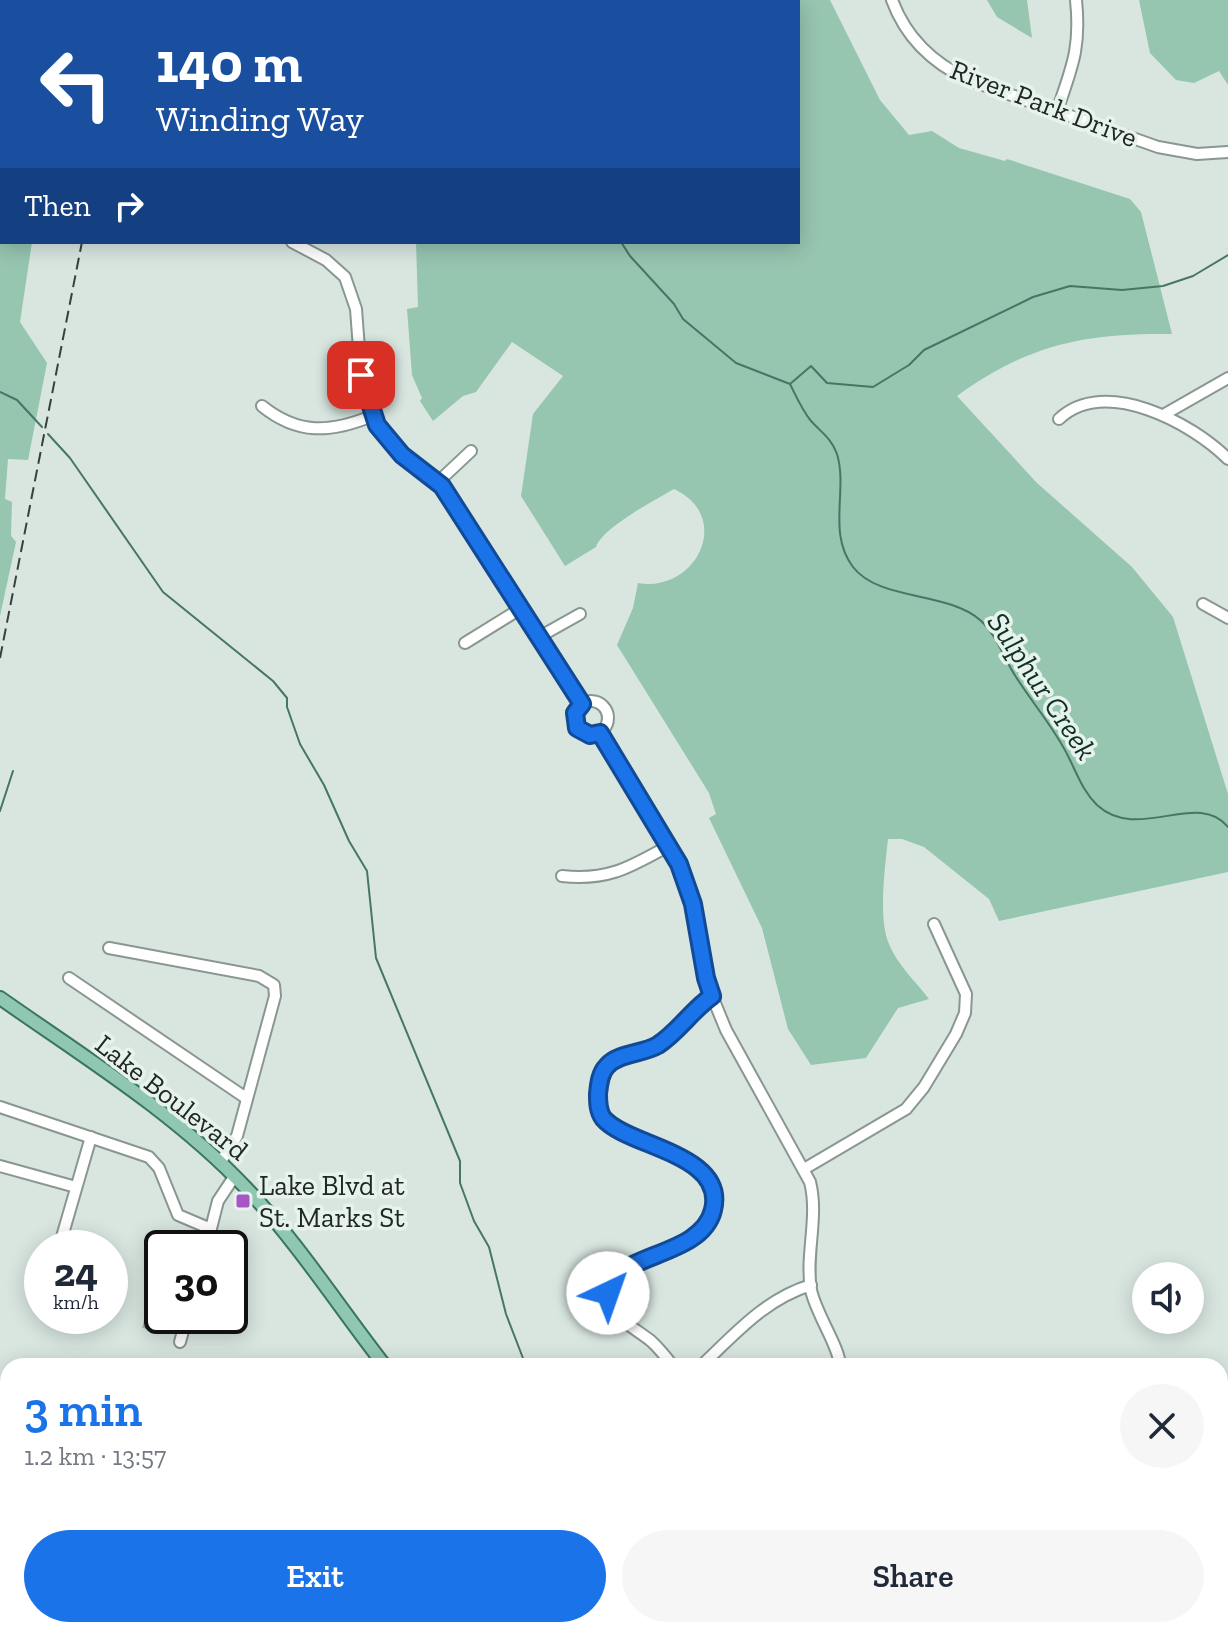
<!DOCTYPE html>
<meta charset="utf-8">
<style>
body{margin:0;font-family:"Zilla Slab",serif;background:#f6f6f7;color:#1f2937;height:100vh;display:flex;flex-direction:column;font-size:30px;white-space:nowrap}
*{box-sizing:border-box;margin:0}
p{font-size:26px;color:#747a83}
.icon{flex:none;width:44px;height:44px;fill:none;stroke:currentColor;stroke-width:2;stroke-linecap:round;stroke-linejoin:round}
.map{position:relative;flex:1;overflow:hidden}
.drawer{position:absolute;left:0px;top:1358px;width:1228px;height:280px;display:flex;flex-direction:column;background:#fff;border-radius:24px 24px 0 0;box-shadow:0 4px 20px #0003}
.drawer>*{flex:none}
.top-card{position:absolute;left:0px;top:0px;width:800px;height:244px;box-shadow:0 4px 20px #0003;background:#1a4fa0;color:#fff;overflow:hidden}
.fabs{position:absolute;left:1132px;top:1262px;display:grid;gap:16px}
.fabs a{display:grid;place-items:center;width:72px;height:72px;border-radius:50%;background:#fff;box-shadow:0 4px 20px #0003;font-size:40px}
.speed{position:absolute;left:24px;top:1230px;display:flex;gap:16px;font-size:40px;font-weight:700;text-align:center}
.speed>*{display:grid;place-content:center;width:104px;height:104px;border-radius:50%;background:#fff;box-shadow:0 4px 20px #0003;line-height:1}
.speed small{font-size:20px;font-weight:400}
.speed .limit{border:4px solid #111;border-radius:12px;background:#fff;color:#111}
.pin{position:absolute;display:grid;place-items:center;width:68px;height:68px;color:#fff;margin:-34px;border-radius:16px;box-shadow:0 4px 12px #0006}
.me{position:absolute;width:88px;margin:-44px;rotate:42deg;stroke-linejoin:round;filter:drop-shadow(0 0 6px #0008)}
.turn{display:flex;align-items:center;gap:28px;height:168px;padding:0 24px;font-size:36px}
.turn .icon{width:104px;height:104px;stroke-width:2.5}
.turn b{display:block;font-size:56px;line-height:68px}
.then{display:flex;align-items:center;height:76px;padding:0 24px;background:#0003;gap:16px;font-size:30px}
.round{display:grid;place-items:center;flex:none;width:84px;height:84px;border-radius:42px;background:#f6f6f7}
.summary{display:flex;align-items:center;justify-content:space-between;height:136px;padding:0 24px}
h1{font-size:48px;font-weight:600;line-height:60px;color:#1a73e8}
.primary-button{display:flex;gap:16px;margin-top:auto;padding:16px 24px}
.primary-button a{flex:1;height:92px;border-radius:48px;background:#1a73e8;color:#fff;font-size:32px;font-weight:600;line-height:92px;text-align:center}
.primary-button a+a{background:#f6f6f7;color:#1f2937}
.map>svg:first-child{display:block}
.green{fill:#96c5b0}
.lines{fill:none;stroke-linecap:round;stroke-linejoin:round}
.stream{stroke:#467763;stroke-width:2}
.minor-casing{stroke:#8a9791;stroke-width:14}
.major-casing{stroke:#397660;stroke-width:16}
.minor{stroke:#fff;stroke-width:10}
.major{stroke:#90c7b3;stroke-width:12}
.rail{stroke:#393f3c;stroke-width:2;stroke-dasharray:12 6;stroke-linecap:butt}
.route-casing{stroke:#114b97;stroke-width:20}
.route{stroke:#1a73e8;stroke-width:14}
.poi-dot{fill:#a856c6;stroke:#e6f3ed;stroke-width:3}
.labels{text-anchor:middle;stroke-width:7;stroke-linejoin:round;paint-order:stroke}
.street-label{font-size:28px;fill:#222725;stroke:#e6f3ed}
.poi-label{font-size:28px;fill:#222725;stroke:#e6f3ed;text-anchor:start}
.water-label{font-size:30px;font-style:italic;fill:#113025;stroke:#e6f3ed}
</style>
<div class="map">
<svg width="1228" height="1638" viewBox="0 0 1228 1638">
<rect width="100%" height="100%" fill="#d9e6e0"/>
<g class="green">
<polygon points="0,0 79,2 2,2 2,242 32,242 20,322 47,363 28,460 8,459 5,499 12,502 11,536 16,542 0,616"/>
<path d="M 204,0 L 830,0 L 880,100 L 909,135 L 932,131 L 959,148 L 1005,161 L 1007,159 L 1130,199 L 1141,212 L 1172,334 C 1085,333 1029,344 957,396 L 1037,483 L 1132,567 L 1173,617 L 1228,794 L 1228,872 L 999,921 L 989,899 L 924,847 L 902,839 L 888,839 C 885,867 878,919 889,944 C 897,964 916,982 929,999 L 898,1008 L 866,1058 L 811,1065 L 788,1029 L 762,928 L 709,818 L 716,814 L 709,793 L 617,645 L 633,608 L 638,583 C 696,593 734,517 674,489 C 655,500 602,528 596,547 L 565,566 L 521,496 L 533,414 L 563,376 L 512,342 L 476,392 L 463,396 L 433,421 L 420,401 L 422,398 L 412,375 L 407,309 L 418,307 L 416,242 L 798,242 L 798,2 Z"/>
<polygon points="987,0 1027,0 1032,38 997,17"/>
<polygon points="1139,0 1228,0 1228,85 1219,71 1194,83 1176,80 1150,53"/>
<polygon points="158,1264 162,1265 162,1316 181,1316 179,1324 167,1333 142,1328"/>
<polygon points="277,1630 403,1630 415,1638 268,1638"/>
<polygon points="660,1630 910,1630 918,1638 668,1638"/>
</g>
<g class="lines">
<g class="stream">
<polyline points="566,0 568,2"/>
<path d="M 621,242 L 630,256 L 674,304 L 683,319 L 736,363 L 790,384 C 796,396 802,410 811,421 C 821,432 832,439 837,454 C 848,490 827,533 853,567 C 879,601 947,591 980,620 C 997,635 1004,659 1016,677 C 1033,704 1056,730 1069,758 C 1078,776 1083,791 1097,805 C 1138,843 1198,789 1228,827"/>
<polyline points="790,384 811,366 827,383 873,387 909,365 924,350 1033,297 1070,286 1122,290 1163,286 1193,276 1228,255"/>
<polyline points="0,392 17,400 42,427"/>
<polyline points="48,434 70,458 163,592 273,681 287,698 287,707 300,744 324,785 349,841 367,871 376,958 460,1161 460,1183 474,1221 489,1247 506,1314 526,1366"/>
<polyline points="0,811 13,771"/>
</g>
<defs>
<g id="minor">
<path d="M 892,0 C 906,38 932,63 969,80 L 1158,147 L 1197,154 L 1228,152"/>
<path d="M 1057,111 C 1072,67 1081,48 1076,0"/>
<polyline points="292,242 326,260 345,277 356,309 361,375 372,416 388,441 402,455 442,486 582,704"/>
<path d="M 262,406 C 298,435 330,433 372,416"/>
<polyline points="1165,414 1228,378"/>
<path d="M 1059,419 C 1105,376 1192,423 1228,459"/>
<polyline points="438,482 471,451"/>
<polyline points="1203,604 1228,618"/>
<polyline points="539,637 580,614"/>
<polyline points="465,643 520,609"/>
<circle cx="591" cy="718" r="17"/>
<path d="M 600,733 L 679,864 L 693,904 L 703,964 L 712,996 L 726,1030 L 810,1182 C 819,1217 805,1254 811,1290 C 816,1314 840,1348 840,1366"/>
<path d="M 562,876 C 609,881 630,867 670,845"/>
<polyline points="109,948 259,976 274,985 275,996 237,1136 220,1163"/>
<polyline points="69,978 246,1098"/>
<polyline points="0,1107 149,1157 159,1168 178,1215 211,1229"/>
<polyline points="0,1166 76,1187"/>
<polyline points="804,1169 906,1109 924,1087 956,1034 965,1013 966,994 934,924"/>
<polyline points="62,1237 91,1137"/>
<polyline points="206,1248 218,1201 234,1177"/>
<polyline points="180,1342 187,1316"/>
<path d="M 673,1366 C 666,1357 659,1348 651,1341 C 631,1325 606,1316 608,1287 C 623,1253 721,1252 714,1198 C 712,1184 704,1174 694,1166 L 604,1119 C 598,1109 598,1100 599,1088 C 603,1052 636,1060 660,1043 C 680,1030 693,1010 712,996"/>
<path d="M 701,1366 C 735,1334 765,1299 811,1285"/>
<polyline points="482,1630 491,1638"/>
<polyline points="974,1630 981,1638"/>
<polyline points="1166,1630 1178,1638"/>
<polyline points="555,1638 564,1630"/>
</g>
<g id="major">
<path d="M 0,998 C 84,1057 175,1113 246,1188 C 298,1243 339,1307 385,1366"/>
<polyline points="639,1630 647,1638"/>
</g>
</defs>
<use href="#minor" class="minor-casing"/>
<use href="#major" class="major-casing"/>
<use href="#minor" class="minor"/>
<use href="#major" class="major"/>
<g class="rail">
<polyline points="133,2 133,0"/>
<polyline points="0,658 82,242"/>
</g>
</g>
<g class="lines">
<defs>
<path id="route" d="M 361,375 L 377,425 L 402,455 L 442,486 L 582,704 L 575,713 L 577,728 L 590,735 L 600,733 L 679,864 L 693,904 L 706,978 L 712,996 C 692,1010 678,1032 658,1045 C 643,1054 618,1053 607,1066 C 600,1073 599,1084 598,1094 C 598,1102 598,1111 603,1118 C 627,1147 727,1153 713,1210 C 701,1259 612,1252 608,1293"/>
</defs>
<use href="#route" class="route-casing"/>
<use href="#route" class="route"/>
</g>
<rect class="poi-dot" x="235" y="1193" width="16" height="16" rx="4"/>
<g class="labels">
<g class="street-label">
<text transform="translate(1044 103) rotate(21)" y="10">River Park Drive</text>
<text transform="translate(172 1097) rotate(38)" y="10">Lake Boulevard</text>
</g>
<g class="poi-label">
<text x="259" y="1195">Lake Blvd at<tspan x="259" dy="32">St. Marks St</tspan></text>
</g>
<g class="water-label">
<text transform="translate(1042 686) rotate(56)" y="10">Sulphur Creek</text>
</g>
</g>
</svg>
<div class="fabs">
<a><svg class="icon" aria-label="sound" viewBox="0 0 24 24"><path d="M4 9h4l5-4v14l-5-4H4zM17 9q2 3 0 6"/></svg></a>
</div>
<div class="speed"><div>24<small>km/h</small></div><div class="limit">30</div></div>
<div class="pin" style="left:361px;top:375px;background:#d93025"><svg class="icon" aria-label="arrive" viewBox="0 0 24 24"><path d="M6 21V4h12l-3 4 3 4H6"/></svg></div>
<svg class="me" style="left:608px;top:1293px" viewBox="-20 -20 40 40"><circle r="19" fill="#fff"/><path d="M0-13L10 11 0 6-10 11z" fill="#1a73e8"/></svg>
<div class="top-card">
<div class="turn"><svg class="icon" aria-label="left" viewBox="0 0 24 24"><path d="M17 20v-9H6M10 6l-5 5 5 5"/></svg><div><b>140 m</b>Winding Way</div></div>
<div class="then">Then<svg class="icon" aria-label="right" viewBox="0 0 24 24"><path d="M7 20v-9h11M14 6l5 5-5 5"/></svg></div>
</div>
<section class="drawer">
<div class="summary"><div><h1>3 min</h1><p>1.2 km · 13:57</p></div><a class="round"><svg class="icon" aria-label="close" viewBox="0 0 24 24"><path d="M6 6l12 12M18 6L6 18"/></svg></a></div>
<div class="primary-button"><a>Exit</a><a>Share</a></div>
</section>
</div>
